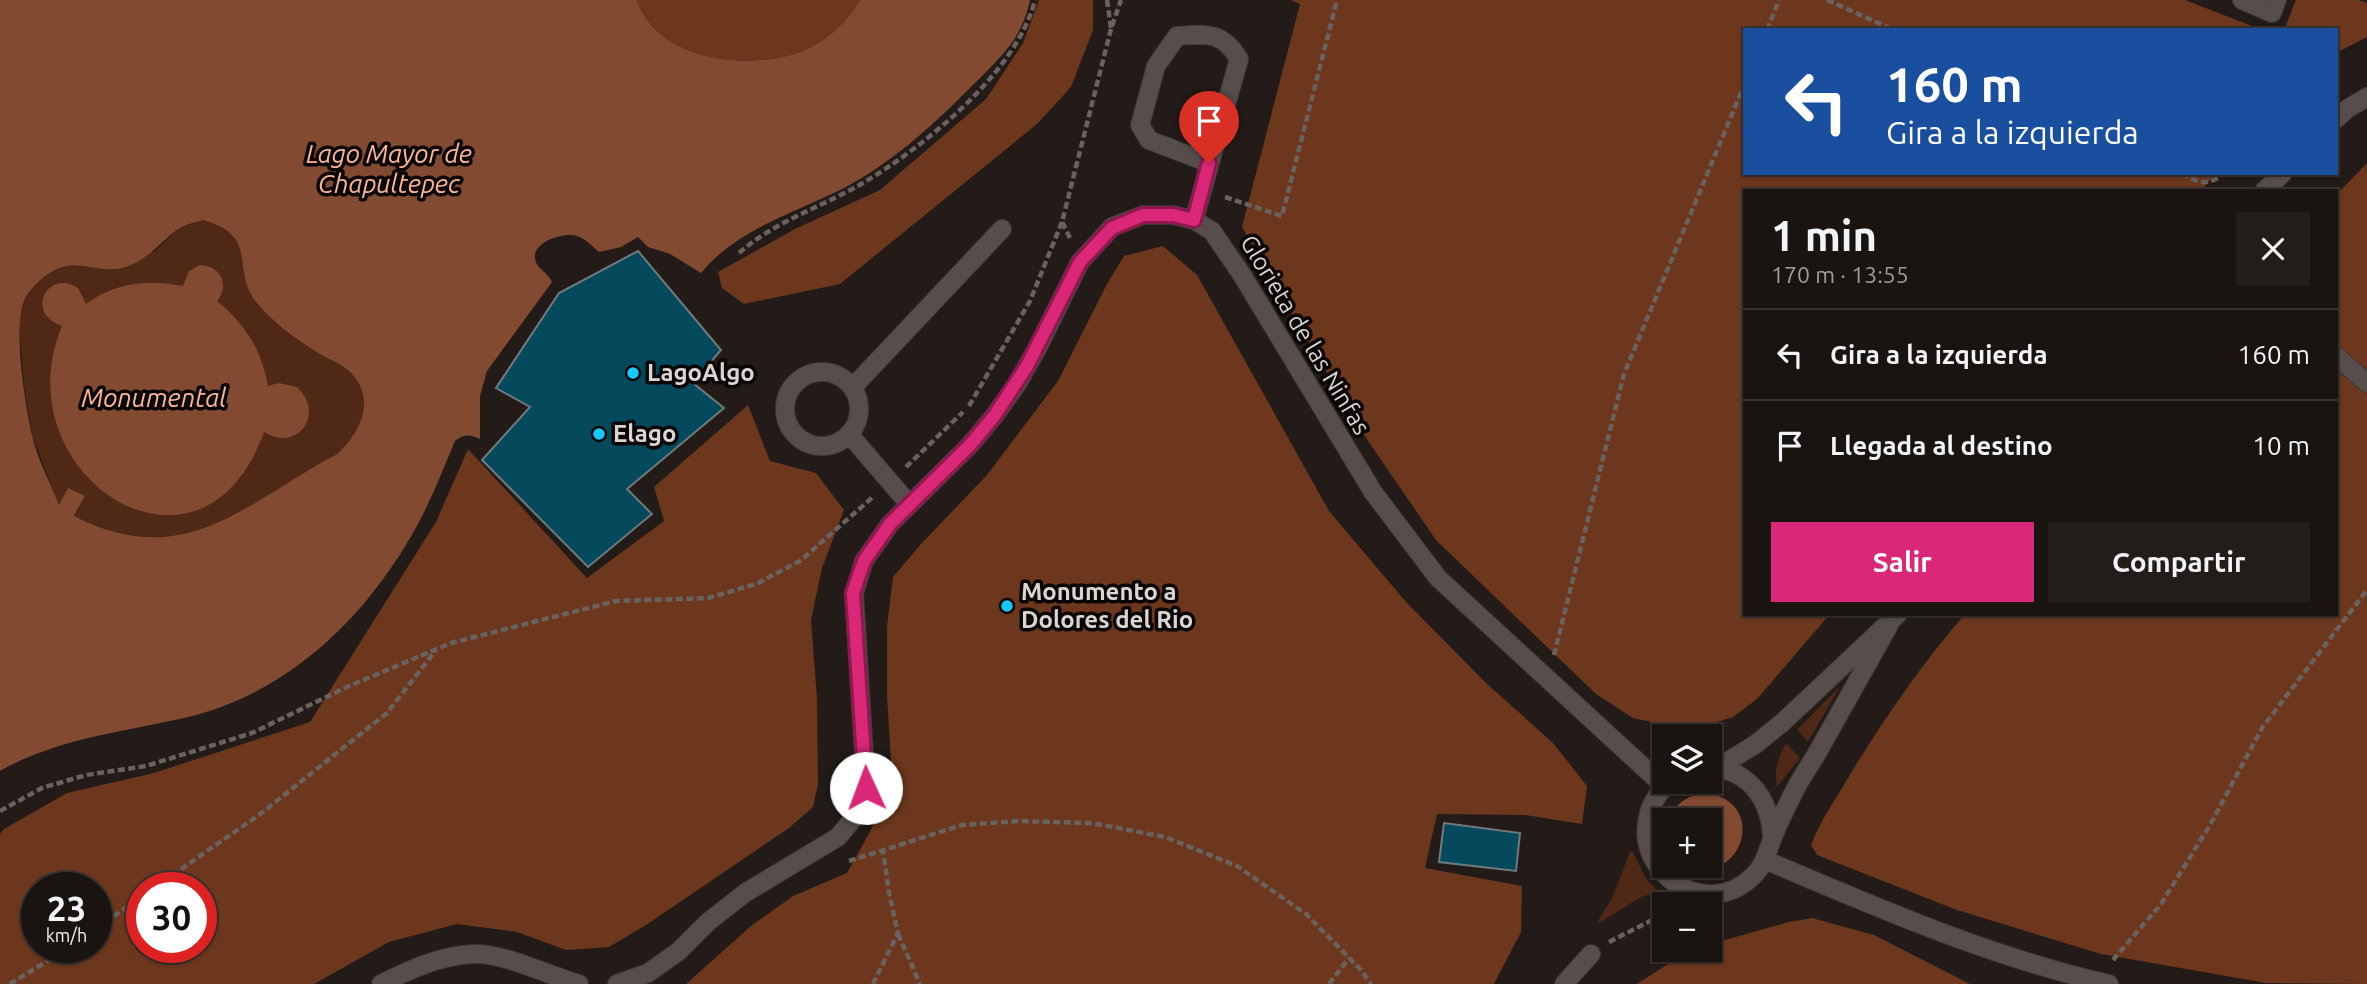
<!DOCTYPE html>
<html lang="es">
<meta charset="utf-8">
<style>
body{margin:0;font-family:Ubuntu,sans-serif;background:#231d1a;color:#f1f3f6;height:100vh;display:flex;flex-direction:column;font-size:26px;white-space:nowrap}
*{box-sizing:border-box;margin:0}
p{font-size:23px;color:#9f9e9f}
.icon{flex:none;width:38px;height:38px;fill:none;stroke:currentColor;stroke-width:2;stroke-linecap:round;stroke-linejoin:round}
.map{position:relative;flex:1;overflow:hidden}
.side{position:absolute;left:1743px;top:189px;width:595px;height:427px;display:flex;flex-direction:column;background:#1a1411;border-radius:0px;box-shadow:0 2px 5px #0004,0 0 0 2px #383331}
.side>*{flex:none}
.banner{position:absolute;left:1743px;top:28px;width:595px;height:147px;border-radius:0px;box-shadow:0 2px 5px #0004,0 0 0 2px #383331;background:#1a4fa0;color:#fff;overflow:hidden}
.buttons{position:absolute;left:1652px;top:724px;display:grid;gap:14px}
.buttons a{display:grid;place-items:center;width:70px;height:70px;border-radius:0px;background:#1a1411;box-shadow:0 2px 5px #0004,0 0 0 2px #383331;font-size:35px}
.speed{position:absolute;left:21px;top:872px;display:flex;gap:14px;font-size:35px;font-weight:700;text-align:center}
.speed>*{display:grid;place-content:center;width:91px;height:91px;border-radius:50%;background:#1a1411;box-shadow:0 2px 5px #0004,0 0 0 2px #383331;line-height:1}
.speed small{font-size:18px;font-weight:400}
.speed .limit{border:10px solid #d22;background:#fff;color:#111}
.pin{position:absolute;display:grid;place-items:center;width:60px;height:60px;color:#fff;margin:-72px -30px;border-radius:50% 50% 50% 0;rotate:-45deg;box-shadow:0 0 7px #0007}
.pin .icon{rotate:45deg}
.me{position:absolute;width:77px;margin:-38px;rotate:358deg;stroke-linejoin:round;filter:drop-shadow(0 0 5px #0008)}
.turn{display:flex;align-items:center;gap:24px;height:147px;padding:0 28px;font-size:32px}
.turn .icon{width:91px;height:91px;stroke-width:2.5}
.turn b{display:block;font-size:49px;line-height:60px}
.round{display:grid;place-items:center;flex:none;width:74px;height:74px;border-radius:0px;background:#231d1a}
.headline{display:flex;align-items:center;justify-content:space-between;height:119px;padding:0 28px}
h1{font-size:42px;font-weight:700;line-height:52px}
.primary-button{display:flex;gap:14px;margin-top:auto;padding:14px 28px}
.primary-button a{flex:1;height:80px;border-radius:0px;background:#db2777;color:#fff;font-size:28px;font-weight:700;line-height:80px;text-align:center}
.primary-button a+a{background:#231d1a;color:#f1f3f6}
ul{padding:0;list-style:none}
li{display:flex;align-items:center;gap:21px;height:91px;padding:0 28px;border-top:2px solid #383331}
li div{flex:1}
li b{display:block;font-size:26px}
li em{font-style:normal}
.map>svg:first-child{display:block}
.green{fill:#4f2816}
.forest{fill:#6d371d;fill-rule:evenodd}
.water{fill:#824a31;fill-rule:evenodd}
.building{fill:#05495c;stroke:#707a7e;stroke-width:2}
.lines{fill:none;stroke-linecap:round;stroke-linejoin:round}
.minor-casing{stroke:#3d3836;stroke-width:20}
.path{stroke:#69625f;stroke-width:4.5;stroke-dasharray:7 3.5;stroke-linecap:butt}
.minor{stroke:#574e4b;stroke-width:18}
.route-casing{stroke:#8e194d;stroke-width:18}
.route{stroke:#db2777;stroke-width:12}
.poi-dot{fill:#15cafb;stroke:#090605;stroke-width:2.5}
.labels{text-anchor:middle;stroke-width:7;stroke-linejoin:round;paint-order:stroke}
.street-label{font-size:24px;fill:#dad5d3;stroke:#090605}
.poi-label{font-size:24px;font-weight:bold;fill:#dad5d3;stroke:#090605;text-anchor:start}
.water-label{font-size:26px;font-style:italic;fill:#fcb697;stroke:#090605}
</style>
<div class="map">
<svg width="2367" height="984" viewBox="0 0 2367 984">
<rect width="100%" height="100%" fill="#221b17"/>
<g class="green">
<path d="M 203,220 C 263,238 229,269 257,303 C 273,323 294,338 315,351 C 327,358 343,364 352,374 C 376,400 360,434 337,454 C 242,505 190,572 74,517 L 85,497 L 59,506 L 32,435 L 24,386 L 19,323 L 24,301 L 37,281 L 56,269 L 80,264 L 93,268 L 155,251 L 180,227 Z"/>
<polygon points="1839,687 1838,690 1808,742 1797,730"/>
<path d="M 1786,743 L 1800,758 L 1777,787 C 1774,769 1778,758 1786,743 Z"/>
<polygon points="1630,852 1633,852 1646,879 1655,888 1655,893 1641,897 1599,923 1598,921 1612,898"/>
</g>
<g class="forest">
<path d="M 637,0 L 860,0 C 847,22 828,40 805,50 C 753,72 657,62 637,0 Z"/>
<polygon points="1039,0 1093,0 1093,30 1071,87 1037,124 840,284 744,304 722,288 718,272 795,229 880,190 986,99 1023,43"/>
<polygon points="1290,0 2185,0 2262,30 1745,30 1745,173 2216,173 2201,191 1745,191 1745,614 1830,614 1757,699 1733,717 1701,727 1666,725 1633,718 1596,694 1436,540 1368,441 1285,303 1242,227 1300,4"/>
<polygon points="2296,0 2359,0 2367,3 2367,37 2336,53 2336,30 2284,30"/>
<path d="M 2367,163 L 2367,984 L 2266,983 L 2101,954 L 1957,910 L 1817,855 L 1811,845 C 1820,821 1835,800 1848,778 C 1883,720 1921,665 1965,614 L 2336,614 L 2336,195 Z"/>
<polygon points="1163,246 1197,275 1329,511 1406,602 1486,683 1553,743 1587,786 1582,824 1525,815 1437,814 1425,868 1522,886 1521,932 1494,984 686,984 751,926 793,896 847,873 893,790 887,696 887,626 893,577 921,544 987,475 1058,381 1107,284 1124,256"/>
<path d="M 748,405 L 770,461 L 816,473 L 844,510 L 822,568 L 811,620 L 817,699 L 818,784 L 813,807 L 789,828 L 646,925 L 609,947 L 566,950 L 517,932 L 457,924 L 389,942 L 314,984 L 0,984 L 0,834 L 4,829 L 67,793 L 154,773 L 310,722 L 436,522 L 468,449 L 587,578 L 664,521 L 654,487 ZM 96,887 L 96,947 L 37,947 L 37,887 ZM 201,887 L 201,947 L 142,947 L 142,887 Z"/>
<path d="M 1812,918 L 1874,935 L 1970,984 L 1637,984 C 1658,971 1685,950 1710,950 L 1710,946 L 1718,942 L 1789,922 Z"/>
</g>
<g class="water">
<path d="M 0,0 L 637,0 C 657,62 753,72 805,50 C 828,40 847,22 860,0 L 1030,0 C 1027,15 1020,32 1011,44 C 998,61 982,76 967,91 C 929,129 890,164 842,189 C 794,213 736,230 701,273 L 670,254 L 648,247 L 638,237 L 621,247 L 599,252 C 592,246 586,239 577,236 C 565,232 536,241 535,255 C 534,269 548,271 552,282 L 487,371 L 480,396 L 480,439 C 469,434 464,434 455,441 C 442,472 430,503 413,533 C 362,622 285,695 184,718 C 122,732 56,739 0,771 ZM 203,220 C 262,237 229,270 257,303 C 274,324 297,340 320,354 C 330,360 344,365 352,374 C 376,400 360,434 337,454 C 245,503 185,573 74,516 L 85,496 L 68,488 L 59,505 C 50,482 37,458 32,435 C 25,404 13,329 24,301 C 30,288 41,278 53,271 C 81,256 101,278 131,265 C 150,257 162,241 178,229 C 185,224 195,223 203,220 Z"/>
<path d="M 200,265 C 221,266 230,285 217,301 C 246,325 261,349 268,386 L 279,383 L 297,387 C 326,414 297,453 264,432 C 201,607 0,474 62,326 C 24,313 48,268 78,288 L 86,304 C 115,282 149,280 183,286 L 189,271 Z"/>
<path d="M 1707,793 C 1768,803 1742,882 1694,866 L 1710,866 L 1710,821 L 1667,821 C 1676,803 1687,795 1707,793 Z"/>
</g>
<g class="building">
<polygon points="638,251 721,350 693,383 724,408 627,489 652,514 588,567 482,460 530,407 496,388 559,293"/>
<polygon points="1444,823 1520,833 1516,871 1439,862"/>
</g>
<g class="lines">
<defs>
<g id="minor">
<polyline points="2242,0 2272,13 2277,0"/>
<polyline points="2336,119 2347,109 2367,97"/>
<polyline points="2264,191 2283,173"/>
<path d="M 1194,220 L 1239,59 C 1222,31 1207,34 1177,36 L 1156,66 L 1140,125 L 1149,140 L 1209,163"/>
<polyline points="2336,356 2367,383"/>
<circle cx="822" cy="409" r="37"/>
<polyline points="853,387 1002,229"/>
<polyline points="849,434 909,504"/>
<path d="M 1712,768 C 1750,770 1770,801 1772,836"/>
<polyline points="1717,768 1756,744 1783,722 1898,614"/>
<path d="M 1669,782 C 1661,791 1652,801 1649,813 C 1631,873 1707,922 1753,876 C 1764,866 1767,853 1772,839 C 1779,822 1788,803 1797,786 C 1803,775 1810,765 1816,755 C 1841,711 1865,668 1889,625"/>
<path d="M 1765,860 C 1878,908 1990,957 2109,984"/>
<path d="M 381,984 C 409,970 441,955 474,954 C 504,953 550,976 579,984"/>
<polyline points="617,984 648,973 679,951 708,922 745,893 838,837 858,813 866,788 854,593 864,561 890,524 970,445 995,415 1017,384 1038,347 1080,262 1112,227 1143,215 1173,215 1194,220 1212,231 1242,275 1373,492 1438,578 1665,787"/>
<polyline points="1564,984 1591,954"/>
</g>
</defs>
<use href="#minor" class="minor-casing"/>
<g class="path">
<polyline points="1107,0 1111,28"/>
<polyline points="1827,0 1894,30"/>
<polyline points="1767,30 1779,0"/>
<path d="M 2182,173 C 2198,183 2208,187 2224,173"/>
<polyline points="1225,197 1282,216 1337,0"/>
<polyline points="1070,238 1062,222 1111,29 1121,0"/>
<path d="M 739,253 C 775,221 822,207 863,183 C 925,146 1017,72 1035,0"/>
<polyline points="969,406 1030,301 1062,222"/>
<polyline points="906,467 963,412"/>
<polyline points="1554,655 1624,374 1745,83"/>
<polyline points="0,811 42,788 86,775 146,766 252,733 347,687 451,643 616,601 708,598 756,584 800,561 874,496"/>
<polyline points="849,861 962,825 1018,821 1092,823 1165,837 1237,866 1306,914 1361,970 1371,984"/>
<polyline points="155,887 259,815 387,713 436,650"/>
<polyline points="96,928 142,897"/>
<polyline points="898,934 920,984"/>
<polyline points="1609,942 1664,914"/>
<polyline points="2113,960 2161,904 2210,825 2262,728 2367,590"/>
<polyline points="10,984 70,947"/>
<polyline points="873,984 898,933 889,893 883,850"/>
<polyline points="1329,984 1349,958"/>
</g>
<use href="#minor" class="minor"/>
</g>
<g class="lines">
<defs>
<polyline id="route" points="866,788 853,593 864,561 890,524 970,445 995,415 1027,366 1080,262 1112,228 1143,215 1173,215 1194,220 1209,163"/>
</defs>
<use href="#route" class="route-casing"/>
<use href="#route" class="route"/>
</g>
<g class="poi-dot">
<circle cx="633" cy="373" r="7"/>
<circle cx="599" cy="434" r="7"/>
<circle cx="1007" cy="606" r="7"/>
</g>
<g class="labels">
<g class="street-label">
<text transform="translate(1305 335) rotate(59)" y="8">Glorieta de las Ninfas</text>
</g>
<g class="poi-label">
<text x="647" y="381">LagoAlgo</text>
<text x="613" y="442">Elago</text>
<text x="1021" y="600">Monumento a<tspan x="1021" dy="28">Dolores del Rio</tspan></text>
</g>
<g class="water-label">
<text x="389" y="163">Lago Mayor de<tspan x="389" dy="30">Chapultepec</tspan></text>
<text x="154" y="407">Monumental</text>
</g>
</g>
</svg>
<div class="buttons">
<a><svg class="icon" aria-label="layers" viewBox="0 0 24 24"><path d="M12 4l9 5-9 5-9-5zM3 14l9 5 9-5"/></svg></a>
<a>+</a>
<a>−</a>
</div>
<div class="speed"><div>23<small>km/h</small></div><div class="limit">30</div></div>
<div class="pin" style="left:1209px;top:163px;background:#d93025"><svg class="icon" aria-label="arrive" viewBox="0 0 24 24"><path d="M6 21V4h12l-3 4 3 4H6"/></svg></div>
<svg class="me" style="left:866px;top:788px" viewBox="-20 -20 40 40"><circle r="19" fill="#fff"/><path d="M0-13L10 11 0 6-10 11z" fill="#db2777"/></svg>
<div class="banner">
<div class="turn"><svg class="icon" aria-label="left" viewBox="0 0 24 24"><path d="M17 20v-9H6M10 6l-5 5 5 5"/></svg><div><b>160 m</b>Gira a la izquierda</div></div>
</div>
<section class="side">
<div class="headline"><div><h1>1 min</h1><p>170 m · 13:55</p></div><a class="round"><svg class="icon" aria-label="close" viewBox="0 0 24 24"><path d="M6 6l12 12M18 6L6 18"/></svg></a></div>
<ul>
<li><svg class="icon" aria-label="left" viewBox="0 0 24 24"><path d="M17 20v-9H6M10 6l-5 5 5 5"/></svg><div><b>Gira a la izquierda</b></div><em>160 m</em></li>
<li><svg class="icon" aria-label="arrive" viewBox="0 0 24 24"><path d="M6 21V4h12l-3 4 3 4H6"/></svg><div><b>Llegada al destino</b></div><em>10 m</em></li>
</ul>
<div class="primary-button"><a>Salir</a><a>Compartir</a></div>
</section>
</div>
